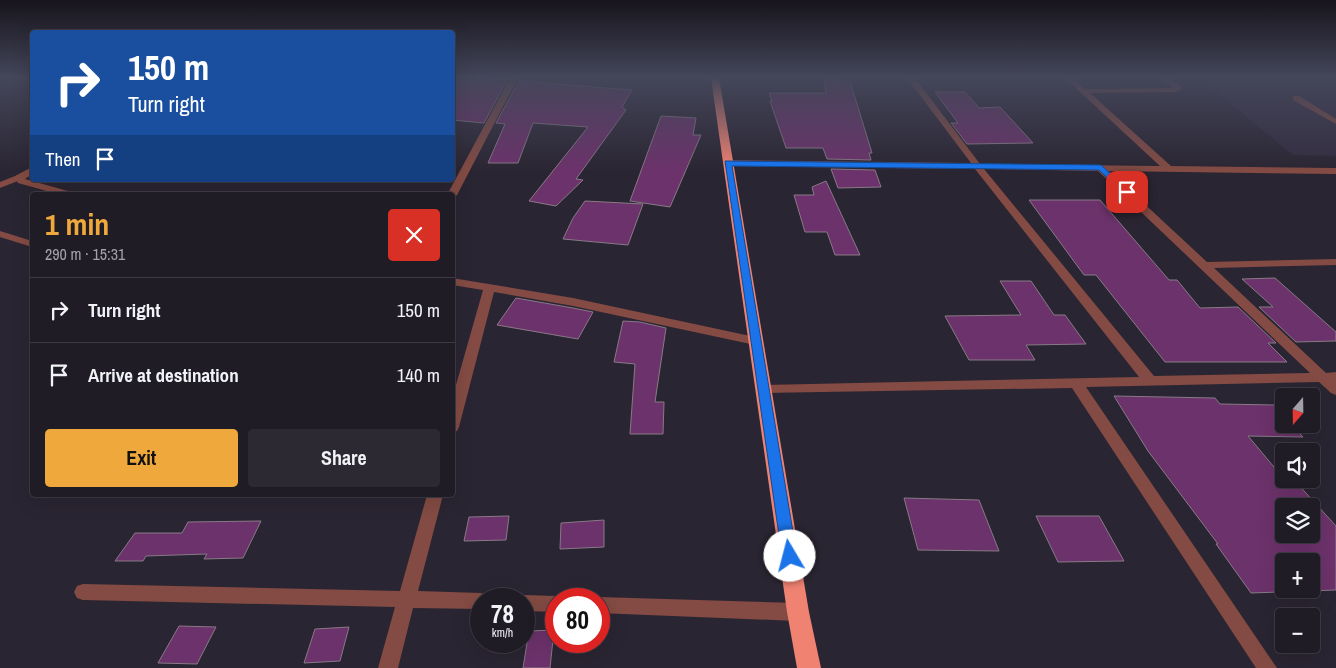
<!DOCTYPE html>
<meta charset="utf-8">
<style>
body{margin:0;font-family:"Archivo Narrow",sans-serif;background:#2d2932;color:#f1f3f6;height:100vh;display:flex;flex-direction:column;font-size:19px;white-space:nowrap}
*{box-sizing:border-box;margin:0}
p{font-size:16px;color:#a2a1a7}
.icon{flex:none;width:28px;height:28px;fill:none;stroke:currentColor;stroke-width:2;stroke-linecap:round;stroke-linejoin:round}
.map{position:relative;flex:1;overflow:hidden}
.details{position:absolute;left:30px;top:192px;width:425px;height:305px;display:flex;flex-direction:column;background:#201c26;border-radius:5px;box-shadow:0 5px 20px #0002,0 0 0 1px #3d3a43}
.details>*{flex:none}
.banner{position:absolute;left:30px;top:30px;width:425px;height:152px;border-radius:5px;box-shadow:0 5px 20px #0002,0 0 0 1px #3d3a43;background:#1a4fa0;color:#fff;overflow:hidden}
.needle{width:32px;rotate:200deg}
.fabs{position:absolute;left:1275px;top:388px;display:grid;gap:10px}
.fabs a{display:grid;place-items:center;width:45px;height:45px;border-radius:5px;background:#201c26;box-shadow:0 5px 20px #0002,0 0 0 1px #3d3a43;font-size:25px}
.speed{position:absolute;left:470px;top:588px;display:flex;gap:10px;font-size:25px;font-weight:700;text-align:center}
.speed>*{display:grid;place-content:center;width:65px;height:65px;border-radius:50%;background:#201c26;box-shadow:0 5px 20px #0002,0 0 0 1px #3d3a43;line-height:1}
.speed small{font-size:12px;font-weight:400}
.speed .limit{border:8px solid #d22;background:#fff;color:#111}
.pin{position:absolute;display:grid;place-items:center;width:42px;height:42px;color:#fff;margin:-21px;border-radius:10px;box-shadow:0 2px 8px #0006}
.me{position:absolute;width:55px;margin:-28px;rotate:352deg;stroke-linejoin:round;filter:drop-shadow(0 0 4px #0008)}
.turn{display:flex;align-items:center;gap:18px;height:105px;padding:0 15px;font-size:22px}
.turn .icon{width:65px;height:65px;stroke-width:2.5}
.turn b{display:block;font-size:35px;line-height:42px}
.then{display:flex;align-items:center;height:48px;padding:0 15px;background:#0003;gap:10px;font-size:19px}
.round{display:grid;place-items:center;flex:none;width:52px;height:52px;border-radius:5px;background:#2d2932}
.summary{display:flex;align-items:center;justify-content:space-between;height:85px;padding:0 15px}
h1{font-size:30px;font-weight:800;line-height:38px;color:#eea83c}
.action{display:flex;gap:10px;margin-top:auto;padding:10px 15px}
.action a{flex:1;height:58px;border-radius:5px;background:#eea83c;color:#111;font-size:20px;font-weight:800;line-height:58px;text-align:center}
.action a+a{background:#2d2932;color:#f1f3f6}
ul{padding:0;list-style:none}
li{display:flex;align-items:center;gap:15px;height:65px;padding:0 15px;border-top:1px solid #3d3a43}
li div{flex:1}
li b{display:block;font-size:19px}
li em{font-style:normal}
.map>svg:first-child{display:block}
.built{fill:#332c3f}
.building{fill:#6c326b;stroke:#887a86;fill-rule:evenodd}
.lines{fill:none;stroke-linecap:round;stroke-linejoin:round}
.lane{fill:#834b43;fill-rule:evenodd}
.street{fill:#834b43;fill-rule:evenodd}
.highway{fill:#f08272;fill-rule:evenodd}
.route{fill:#1a73e8;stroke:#114b97}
</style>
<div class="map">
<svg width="1336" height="668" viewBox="0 0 1336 668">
<rect width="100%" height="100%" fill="#2a2532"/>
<polygon class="built" points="1205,83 1336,85 1336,156 1293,155"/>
<g class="building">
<polygon points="479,78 507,80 484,123 452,120 452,81 475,82"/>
<polygon points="824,80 850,81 872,153 869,153 871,160 827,159 823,148 786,148 770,101 772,101 769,93 826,93"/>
<polygon points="519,81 632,90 622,107 626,110 576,179 583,180 556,206 529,201 588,127 533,123 518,163 488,163 505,124 496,123"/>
<polygon points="935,92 965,92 979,108 1000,107 1033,143 967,144 951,123 958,123"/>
<polygon points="661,116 696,118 693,135 701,135 670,207 630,201"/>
<polygon points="831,169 875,170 881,187 838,188"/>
<polygon points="826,181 860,255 835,255 827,232 805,232 794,195 814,195 812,187"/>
<polygon points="1029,200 1100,200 1169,280 1177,280 1200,308 1238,307 1276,343 1268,343 1287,362 1165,362 1096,275 1084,275"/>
<polygon points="585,201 643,204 628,245 563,239 573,218"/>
<polygon points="1275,278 1336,332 1336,341 1296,342 1259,307 1273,307 1242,279"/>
<polygon points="1000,281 1031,281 1054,315 1065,315 1086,344 1026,345 1035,360 969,360 945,316 1021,315"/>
<polygon points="516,298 573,308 593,312 578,339 497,325"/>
<polygon points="623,321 640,322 666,328 655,402 664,402 663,434 630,434 635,364 614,362"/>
<path d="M 1114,396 L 1215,398 L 1220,404 L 1276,405 L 1284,415 L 1284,424 L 1291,424 L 1303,437 L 1248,436 L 1284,479 L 1288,482 L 1295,481 L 1336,526 L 1336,590 L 1251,593 L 1216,544 L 1218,544 L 1148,451 ZM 1284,506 L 1311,506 L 1311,534 L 1284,534 ZM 1284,561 L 1311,561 L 1311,589 L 1284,589 Z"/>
<polygon points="904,498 979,500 999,551 918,550"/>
<polygon points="509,516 506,540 464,541 469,517"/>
<polygon points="1036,516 1099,516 1124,561 1058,562"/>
<polygon points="604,520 604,547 560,549 561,523"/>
<polygon points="261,521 243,558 204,559 207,554 146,556 143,561 115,561 135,533 182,533 188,522"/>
<polygon points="179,626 216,627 197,664 158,663"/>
<polygon points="349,627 340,661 304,663 315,629"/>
<polygon points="554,630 550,668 523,668 529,631"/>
</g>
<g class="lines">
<g class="lane">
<polygon points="1293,96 1299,96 1336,119 1336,124 1293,100"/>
<polygon points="20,174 25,177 23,179 0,188 0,182"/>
<polygon points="0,231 32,241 32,247 0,237"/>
</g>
<g class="street">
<polygon points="510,78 518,78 457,195 452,198 452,195 447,195"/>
<path d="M 907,78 L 915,78 L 980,164 L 1160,166 L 1065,78 L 1073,78 L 1085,89 L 1173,88 L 1160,78 L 1169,78 L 1181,86 L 1181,90 L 1175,92 L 1090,93 L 1171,166 L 1336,168 L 1336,174 L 1109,171 L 1207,262 L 1336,259 L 1336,265 L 1214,268 L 1326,373 L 1336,372 L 1336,395 L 1331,393 L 1319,382 L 1086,387 L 1277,668 L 1256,668 L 1072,388 L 759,393 L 757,390 L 759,387 L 764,385 L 1139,377 L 975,169 L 728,166 L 724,163 L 728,160 L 971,163 ZM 984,169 L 1098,171 L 1310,373 L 1154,376 Z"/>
<polygon points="32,167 32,174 25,179 75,193 77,195 61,195 18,183 15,177 17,175"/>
<polygon points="452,278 573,298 755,337 761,341 755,345 573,306 494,292 459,427 457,431 452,432 452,399 483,290 452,285"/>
<polygon points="427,495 443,495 418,591 481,593 487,595 489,599 481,599 481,609 413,608 398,668 378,668 395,607 83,600 77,598 74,592 77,586 83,584 400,591"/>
<polygon points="524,595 556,596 563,599 556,599 556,612 524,611 524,599 517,599"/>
<polygon points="599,597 798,603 804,606 807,612 804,618 798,621 599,613 599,599 593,599"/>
</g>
<polygon class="highway" points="711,78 719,78 809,612 821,668 797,668 787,612"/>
</g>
<linearGradient id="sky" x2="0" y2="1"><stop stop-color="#17141c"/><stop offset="0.45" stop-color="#44465a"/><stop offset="1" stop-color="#44465a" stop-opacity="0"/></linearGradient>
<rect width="1336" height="172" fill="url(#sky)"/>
<polygon class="route" points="725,161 1101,165 1131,192 1124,194 1099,170 732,166 797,556 795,561 790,563 784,561 782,556"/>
</svg>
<div class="fabs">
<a><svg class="needle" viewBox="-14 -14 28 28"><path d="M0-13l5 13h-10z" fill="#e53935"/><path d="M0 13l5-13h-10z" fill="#a2a1a7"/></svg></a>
<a><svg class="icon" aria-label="sound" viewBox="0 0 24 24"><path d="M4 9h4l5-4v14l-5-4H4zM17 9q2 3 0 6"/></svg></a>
<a><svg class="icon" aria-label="layers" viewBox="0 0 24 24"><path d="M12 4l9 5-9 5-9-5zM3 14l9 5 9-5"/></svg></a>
<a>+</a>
<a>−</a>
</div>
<div class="speed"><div>78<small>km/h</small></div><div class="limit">80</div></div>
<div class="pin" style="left:1127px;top:192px;background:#d93025"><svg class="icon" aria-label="arrive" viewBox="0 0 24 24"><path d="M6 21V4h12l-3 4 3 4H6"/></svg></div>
<svg class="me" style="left:790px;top:556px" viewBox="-20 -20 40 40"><circle r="19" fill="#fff"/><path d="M0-13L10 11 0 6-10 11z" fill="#1a73e8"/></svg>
<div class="banner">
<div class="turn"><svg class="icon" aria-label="right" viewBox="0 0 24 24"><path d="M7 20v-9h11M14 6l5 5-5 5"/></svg><div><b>150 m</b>Turn right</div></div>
<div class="then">Then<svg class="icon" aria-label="arrive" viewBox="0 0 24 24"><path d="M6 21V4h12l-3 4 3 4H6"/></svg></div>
</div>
<section class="details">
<div class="summary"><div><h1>1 min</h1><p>290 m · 15:31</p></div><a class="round" style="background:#d93025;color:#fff"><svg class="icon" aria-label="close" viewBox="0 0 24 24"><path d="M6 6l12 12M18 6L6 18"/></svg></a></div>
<ul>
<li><svg class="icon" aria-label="right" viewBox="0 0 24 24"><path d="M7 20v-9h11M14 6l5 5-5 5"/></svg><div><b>Turn right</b></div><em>150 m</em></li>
<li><svg class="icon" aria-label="arrive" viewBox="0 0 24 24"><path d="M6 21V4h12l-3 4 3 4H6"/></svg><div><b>Arrive at destination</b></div><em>140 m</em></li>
</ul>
<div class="action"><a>Exit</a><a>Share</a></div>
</section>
</div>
